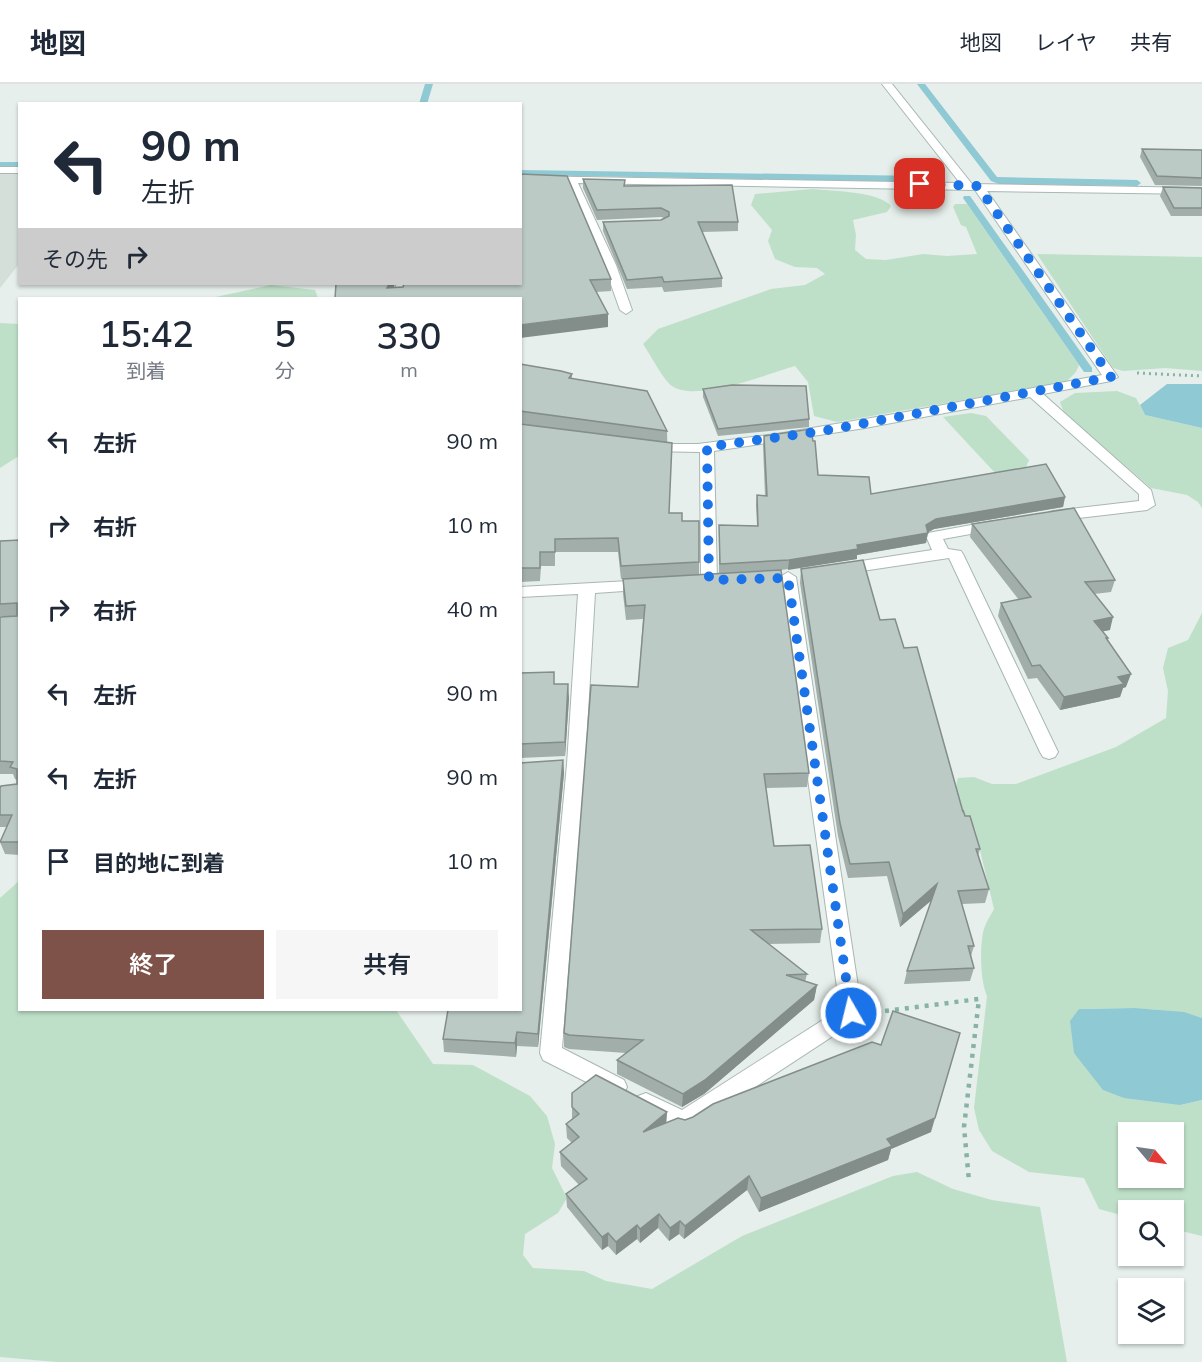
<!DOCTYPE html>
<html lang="ja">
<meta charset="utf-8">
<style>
body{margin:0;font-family:Mulish,"Noto Sans JP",sans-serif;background:#f6f6f7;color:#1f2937;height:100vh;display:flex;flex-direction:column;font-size:22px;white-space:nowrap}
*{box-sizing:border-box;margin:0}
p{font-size:20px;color:#747a83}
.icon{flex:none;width:33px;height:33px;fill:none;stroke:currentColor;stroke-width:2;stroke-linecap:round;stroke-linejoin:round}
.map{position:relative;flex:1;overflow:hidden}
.details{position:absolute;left:18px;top:213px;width:504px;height:714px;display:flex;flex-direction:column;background:#fff;border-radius:0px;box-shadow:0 2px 4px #0004}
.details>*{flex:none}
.top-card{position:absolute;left:18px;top:18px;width:504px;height:183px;border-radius:0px;box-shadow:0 2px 4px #0004;background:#fff;color:#1f2937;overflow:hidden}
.needle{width:39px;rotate:119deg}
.controls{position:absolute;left:1118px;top:1038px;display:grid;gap:12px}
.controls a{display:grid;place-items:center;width:66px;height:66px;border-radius:0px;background:#fff;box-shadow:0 2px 4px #0004;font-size:30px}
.pin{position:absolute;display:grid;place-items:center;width:51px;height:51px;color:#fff;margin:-26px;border-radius:12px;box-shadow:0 3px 9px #0006}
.me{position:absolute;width:66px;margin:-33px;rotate:352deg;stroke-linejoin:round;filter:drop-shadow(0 0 4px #0008)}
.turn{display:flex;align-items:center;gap:21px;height:126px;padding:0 24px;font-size:27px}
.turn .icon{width:78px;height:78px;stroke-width:2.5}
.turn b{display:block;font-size:42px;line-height:51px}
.then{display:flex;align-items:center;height:57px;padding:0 24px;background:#0003;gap:12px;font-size:22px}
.eta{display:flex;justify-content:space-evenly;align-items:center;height:102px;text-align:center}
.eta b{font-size:36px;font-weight:600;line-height:42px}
.button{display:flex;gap:12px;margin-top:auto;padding:12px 24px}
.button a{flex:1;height:69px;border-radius:0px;background:#7f5249;color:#fff;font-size:24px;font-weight:600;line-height:69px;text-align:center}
.button a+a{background:#f6f6f7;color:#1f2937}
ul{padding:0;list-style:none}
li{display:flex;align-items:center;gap:18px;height:84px;padding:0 24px}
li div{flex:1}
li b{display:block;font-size:22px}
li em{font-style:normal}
header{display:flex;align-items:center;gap:36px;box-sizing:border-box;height:84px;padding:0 30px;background:#fff;border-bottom:2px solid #e0e1e3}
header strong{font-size:28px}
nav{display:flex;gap:33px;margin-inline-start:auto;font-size:21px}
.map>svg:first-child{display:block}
.built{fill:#d4dfda}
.green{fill:#bfe0c8;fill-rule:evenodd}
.water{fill:#8ec9d4}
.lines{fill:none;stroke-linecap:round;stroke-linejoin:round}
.stream{fill:#8ec9d4;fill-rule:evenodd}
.minor-casing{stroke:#a8b8b2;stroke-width:2}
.path-far1{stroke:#86b3a5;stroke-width:3;stroke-dasharray:2 4;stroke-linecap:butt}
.path{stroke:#86b3a5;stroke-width:4.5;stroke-dasharray:4 6;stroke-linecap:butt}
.minor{fill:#fff;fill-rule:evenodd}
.wall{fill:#a1aea9}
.shaded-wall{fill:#838d89}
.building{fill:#bbcac4;stroke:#838d89;stroke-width:1.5}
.route{stroke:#1a73e8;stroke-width:10;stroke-dasharray:0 18}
</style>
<header>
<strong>地図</strong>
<nav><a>地図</a><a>レイヤ</a><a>共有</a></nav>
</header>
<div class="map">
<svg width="1202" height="1278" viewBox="0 0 1202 1278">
<rect width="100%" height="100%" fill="#e6efeb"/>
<polygon class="built" points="0,90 20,90 19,180 0,204"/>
<g class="green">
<path d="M 812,105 C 831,107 878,107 891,122 L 887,128 L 853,136 L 856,151 L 855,166 L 866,175 L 886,176 L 923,170 L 947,172 L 977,170 L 966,143 L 961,141 L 953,123 L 955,120 L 967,120 L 1079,281 L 1076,288 L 1066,298 L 837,338 L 814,332 L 808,298 L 795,282 C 767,290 697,319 672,302 C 664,297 650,270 643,260 L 658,245 L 771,205 L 805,201 L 825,190 L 817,184 L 795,183 L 775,175 L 768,157 L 772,146 L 751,121 L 755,110 Z"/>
<polygon points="1037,170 1202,173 1202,287 1165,284 1123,287 1113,284"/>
<polygon points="271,201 315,206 318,214 211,214"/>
<polygon points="0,239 20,240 19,372 0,384"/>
<polygon points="1117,307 1136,314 1145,331 1202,344 1202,424 1198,418 1187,411 1151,404 1064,329 1060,318 1075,309"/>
<polygon points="971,329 986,332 1029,376 1026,383 996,390 943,333"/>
<path d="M 1202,529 L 1202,934 C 1162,922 1120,924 1079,925 L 1180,1021 L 1202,1016 L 1202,1152 L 1173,1145 L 1173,1126 L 1128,1126 L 1128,1133 L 1099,1125 L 1084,1094 L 1029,1088 L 992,1067 L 979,1046 L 974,1024 L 987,912 C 980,898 979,857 985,842 C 987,836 991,831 994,825 L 975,745 C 962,734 952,710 958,694 L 974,693 L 992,700 L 1016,700 L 1116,663 L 1166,634 L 1168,607 L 1163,584 L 1168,564 L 1188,556 ZM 1128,1048 L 1173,1048 L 1173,1094 L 1128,1094 Z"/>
<polygon points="19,797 20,926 396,926 433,980 473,981 530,1012 547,1032 555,1060 552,1084 567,1114 558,1129 525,1150 523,1171 533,1184 584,1187 606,1197 652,1205 742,1152 893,1092 917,1088 953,1105 992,1116 1040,1123 1067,1278 57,1278 0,1273 0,814"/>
</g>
<g class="water">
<polygon points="1167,300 1202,300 1202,344 1145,331 1140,321"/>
<polygon points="1135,924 1184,928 1202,934 1202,1016 1180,1021 1124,1014 1103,1006 1074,969 1070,937 1079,925"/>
</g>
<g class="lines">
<g class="stream">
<polygon points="425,0 433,0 427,20 419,20"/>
<polygon points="917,0 925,0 997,93 1137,96 1141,99 1137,102 999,100 991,97"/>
<polygon points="0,78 20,78 20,83 0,82"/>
<polygon points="520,86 923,92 927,95 923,98 520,91"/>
<polygon points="964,112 970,112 1092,284 1092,288 1084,288 963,114"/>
</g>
<defs>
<g id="minor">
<polygon points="882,0 892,0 972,100 1202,104 1202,110 987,107 1118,293 1111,297 1043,310 1151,406 1155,421 1147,426 1053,437 1048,435 1045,432 1048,429 1053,427 1139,417 1139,410 1030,313 865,344 714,367 717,496 715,500 703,500 701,496 700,368 647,367 640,363 642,360 698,360 783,349 906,328 1102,291 975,106 578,99 616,181 632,226 626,230 620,226 604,181 567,99 520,98 520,92 960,99"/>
<rect x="0" y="83" width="20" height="6"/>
<polygon points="397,200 409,200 402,214 390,214"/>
<polygon points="993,437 998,439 1001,442 998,445 943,455 948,465 961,467 963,470 1058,668 1055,673 1049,675 1043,673 1040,668 949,474 842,490 834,485 842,480 932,466 926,452 928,449"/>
<polygon points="788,488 796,493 862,929 859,935 691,1045 683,1048 638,1026 635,1019 638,1012 646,1009 682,1026 840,925 780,493"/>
<polygon points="647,496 655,501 653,505 595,509 585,680 562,964 624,996 627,1003 624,1010 616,1013 543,976 540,969 567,680 578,510 520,513 520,503"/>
</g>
</defs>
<use href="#minor" class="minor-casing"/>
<polyline class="path-far1" points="1137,289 1202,292"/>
<polyline class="path" points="885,927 979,915 964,1043 969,1097"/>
<use href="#minor" class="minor"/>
</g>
<g class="wall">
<polygon points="1142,65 1202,66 1202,102 1155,101 1140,73"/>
<polygon points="583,95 625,96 625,102 738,138 738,147 702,148 722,194 722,203 664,208 662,203 627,205 603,147 603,138 661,136 664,134 661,133 597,136 583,104"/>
<polygon points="1163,103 1202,104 1202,132 1171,132 1160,112"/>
<polygon points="611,195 611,207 596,208 608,243 336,200 395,200 393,203"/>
<polygon points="520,280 572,290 572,295 667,347 669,429 682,437 699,478 699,491 621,495 618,468 555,468 555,482 541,482 540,497 520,498"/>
<polygon points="703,305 809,335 809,343 718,352 703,313"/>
<polygon points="764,352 813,357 818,391 871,410 1065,413 1063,423 934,445 928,448 926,459 857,471 857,475 781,486 809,689 807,703 766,704 774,762 822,845 820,859 768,860 807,890 805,898 817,901 814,916 704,1010 682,1023 617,990 617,976 626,969 569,965 564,963 564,949 638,603 643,535 626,536 623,510 623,495 719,490 719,441 757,442 756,421 757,411 765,412 763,362"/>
<polygon points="972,440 1115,496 1111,508 1094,510 1110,546 1102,547 1108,554 1107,557 1126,603 1123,604 1120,613 1060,626 1037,594 1028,595 998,532 1001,519 1019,516 970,453"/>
<polygon points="20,456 20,771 5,770 0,758 7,743 0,743 0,704 17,700 17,696 15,695 13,690 0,690 0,533 17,532 0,532 0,457"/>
<polygon points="801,485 880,536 904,564 963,728 965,732 980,765 978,772 989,805 985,819 962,820 974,862 971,872 974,884 970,897 904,900 907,887 932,816 900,843 887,792 848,794 838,752 800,499"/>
<polygon points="520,589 554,600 569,614 565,672 520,674"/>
<polygon points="563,676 564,689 538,963 517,962 516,973 444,968 443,955"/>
<polygon points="572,1009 667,1028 666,1039 685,1036 931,1048 891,1065 888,1076 759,1128 747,1106 684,1155 679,1150 669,1157 658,1144 640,1159 637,1155 616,1171 608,1162 602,1166 567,1123 566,1110 579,1101 561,1082 560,1068 572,1059 567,1054 566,1040 572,1035"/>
</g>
<g class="shaded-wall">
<polygon points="389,200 395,200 389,214 387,204"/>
<polygon points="608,230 608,243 520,254 520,241"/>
<polygon points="1065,413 1063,423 934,445 927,449 928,449 926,459 857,471 857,475 788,486 789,476 857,461 936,435"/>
<polygon points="1113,533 1110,546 1090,550 1094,537"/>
<polygon points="1131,590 1126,603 1123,604 1120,613 1060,626 1064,613 1118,593"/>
<polygon points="568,600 569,614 565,672 565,658"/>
<polygon points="563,676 564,689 538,963 538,950"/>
<polygon points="937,800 934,814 900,843 903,830"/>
<polygon points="817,901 814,916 704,1010 682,1023 683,1010"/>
<polygon points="517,948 517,962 516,973 515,959"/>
<polygon points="960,949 931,1048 891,1065 888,1076 759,1128 761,1114"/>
<polygon points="667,1028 666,1042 643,1048"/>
<polygon points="749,1092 747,1106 684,1155 685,1142"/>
<polygon points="659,1130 658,1144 640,1159 640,1145"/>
<polygon points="680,1137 679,1150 669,1157 670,1144"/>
<polygon points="637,1141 637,1155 616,1171 616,1158"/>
<polygon points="608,1149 608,1162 602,1166 602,1153"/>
</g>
<g class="building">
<polygon points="1142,65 1202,66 1202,94 1157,92"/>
<polygon points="520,90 567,92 611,195 590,196 608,230 520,241 520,214 335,214 336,200 389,200 387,204 403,203 404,200 520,200"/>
<polygon points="583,95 625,96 624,102 732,101 738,138 698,138 722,194 664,198 662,193 627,196 603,138 661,136 669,132 669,128 661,124 597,126"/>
<polygon points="1163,103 1202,104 1202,124 1174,124"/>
<polygon points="520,280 561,287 572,290 569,294 647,307 667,347 520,327"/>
<polygon points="732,301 806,302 809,335 718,345 703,305"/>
<polygon points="520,340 672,359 669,429 682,429 682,437 699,437 699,478 621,482 618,454 555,455 555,468 540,468 540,484 520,484"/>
<polygon points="811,345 813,357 815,357 818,391 869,393 871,410 1046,380 1065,413 936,435 926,441 928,449 857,461 858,465 789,476 720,480 719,441 758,442 757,411 767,412 764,352"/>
<polygon points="1074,424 1115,496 1085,498 1113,533 1094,537 1108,554 1106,554 1131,590 1118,593 1124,600 1064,613 1040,581 1032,582 1001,519 1031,513 972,440"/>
<polygon points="20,456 20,758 0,758 12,731 0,731 0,704 1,702 17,700 17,685 10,683 13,678 0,677 0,533 17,532 17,519 0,520 0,457"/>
<polygon points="863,476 880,536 895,535 904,564 917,563 963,728 963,726 965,732 970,732 980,765 976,765 989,805 958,807 974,862 968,862 974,884 907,887 937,800 903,830 889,778 850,780 840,739 801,485"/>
<polygon points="781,486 809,689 764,690 774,762 810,761 822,845 751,846 807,890 786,891 817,901 705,996 683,1010 617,976 643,956 569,951 564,949 591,601 638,603 645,521 626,522 623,495"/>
<polygon points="554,588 554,600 568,600 565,658 520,660 520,589"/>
<polygon points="563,676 538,950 517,948 515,959 443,955 448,926 520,926 520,679"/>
<polygon points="893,927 960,949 935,1034 887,1055 892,1062 761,1114 749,1092 685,1142 680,1137 670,1144 659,1130 640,1145 637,1141 616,1158 608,1149 602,1153 566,1110 587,1095 560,1068 579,1053 566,1040 579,1030 572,1023 572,1009 596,991 667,1028 643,1048 678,1034 685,1036 693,1033 713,1020 872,958 881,961"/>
</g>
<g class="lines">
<polyline class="route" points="851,929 788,494 709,496 707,363 823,347 1111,293 978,102 920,100"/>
</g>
</svg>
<div class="controls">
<a><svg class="needle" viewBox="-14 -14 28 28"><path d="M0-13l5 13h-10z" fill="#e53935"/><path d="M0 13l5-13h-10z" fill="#747a83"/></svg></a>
<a><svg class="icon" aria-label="search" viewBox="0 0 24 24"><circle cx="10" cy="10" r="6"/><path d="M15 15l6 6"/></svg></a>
<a><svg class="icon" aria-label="layers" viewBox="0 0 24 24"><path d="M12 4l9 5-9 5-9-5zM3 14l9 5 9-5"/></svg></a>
</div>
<div class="pin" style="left:920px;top:100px;background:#d93025"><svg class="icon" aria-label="arrive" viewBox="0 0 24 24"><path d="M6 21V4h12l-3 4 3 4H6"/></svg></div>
<svg class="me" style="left:851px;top:929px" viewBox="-20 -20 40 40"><circle r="17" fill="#1a73e8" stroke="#fff" stroke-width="3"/><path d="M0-11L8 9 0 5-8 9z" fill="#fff"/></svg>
<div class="top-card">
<div class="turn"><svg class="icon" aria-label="left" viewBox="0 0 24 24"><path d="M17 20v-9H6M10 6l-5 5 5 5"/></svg><div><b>90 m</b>左折</div></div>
<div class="then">その先<svg class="icon" aria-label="right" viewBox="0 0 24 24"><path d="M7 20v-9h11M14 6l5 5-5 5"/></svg></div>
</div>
<section class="details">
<div class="eta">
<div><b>15:42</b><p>到着</p></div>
<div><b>5</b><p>分</p></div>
<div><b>330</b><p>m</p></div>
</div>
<ul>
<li><svg class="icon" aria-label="left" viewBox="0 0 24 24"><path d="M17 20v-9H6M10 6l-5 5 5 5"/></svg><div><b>左折</b></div><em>90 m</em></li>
<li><svg class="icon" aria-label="right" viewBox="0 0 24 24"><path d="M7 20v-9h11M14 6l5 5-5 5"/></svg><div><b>右折</b></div><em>10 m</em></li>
<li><svg class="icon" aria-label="right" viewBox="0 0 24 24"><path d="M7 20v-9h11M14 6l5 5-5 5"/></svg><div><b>右折</b></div><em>40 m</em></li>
<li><svg class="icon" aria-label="left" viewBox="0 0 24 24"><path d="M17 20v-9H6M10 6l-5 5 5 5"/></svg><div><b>左折</b></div><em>90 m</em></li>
<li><svg class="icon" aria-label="left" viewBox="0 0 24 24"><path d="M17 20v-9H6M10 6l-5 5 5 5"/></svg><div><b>左折</b></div><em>90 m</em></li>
<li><svg class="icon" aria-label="arrive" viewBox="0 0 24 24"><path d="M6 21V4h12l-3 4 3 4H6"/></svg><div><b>目的地に到着</b></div><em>10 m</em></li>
</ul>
<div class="button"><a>終了</a><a>共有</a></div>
</section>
</div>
